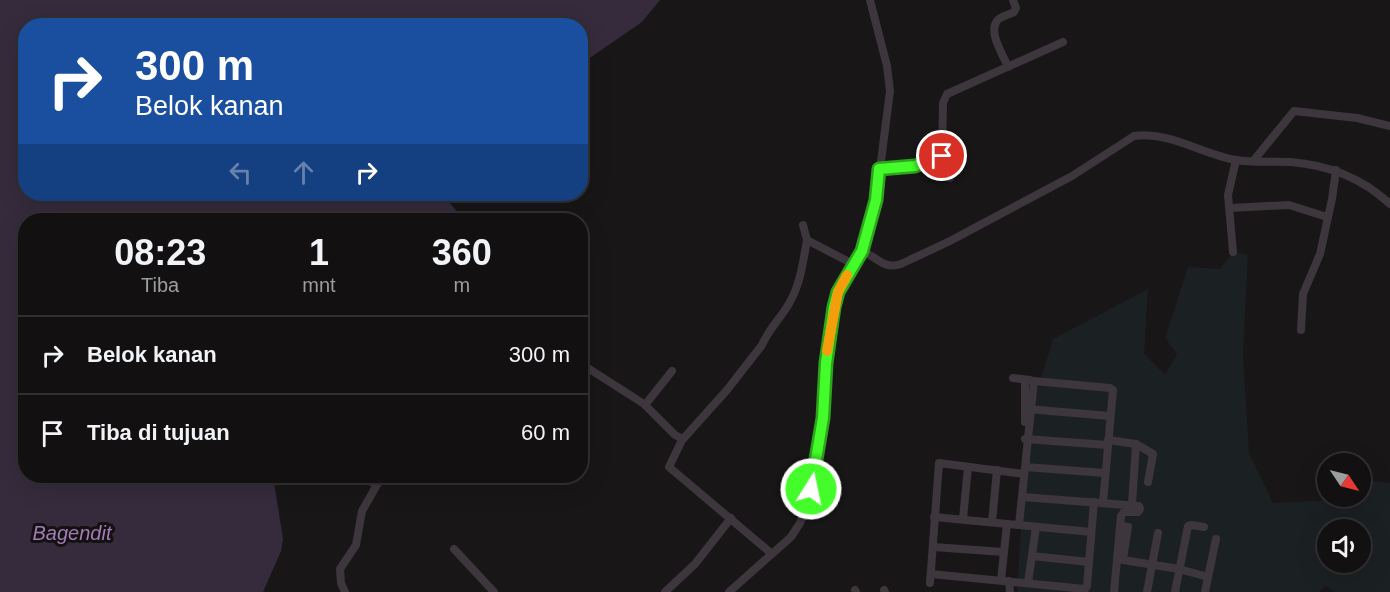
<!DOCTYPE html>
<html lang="id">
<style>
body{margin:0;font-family:Arial,sans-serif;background:#1b191a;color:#f1f3f6;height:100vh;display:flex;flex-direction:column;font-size:22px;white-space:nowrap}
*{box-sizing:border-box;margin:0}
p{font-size:20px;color:#9c9d9f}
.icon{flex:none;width:33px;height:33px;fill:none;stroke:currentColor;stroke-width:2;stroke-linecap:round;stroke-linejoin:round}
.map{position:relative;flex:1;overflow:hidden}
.drawer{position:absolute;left:18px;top:213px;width:570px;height:270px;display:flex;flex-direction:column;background:#121011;border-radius:24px;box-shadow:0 6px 24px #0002,0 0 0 2px #313031}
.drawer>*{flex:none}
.banner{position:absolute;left:18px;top:18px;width:570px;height:183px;border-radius:24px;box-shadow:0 6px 24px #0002,0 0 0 2px #313031;background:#1a4fa0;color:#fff;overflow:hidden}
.needle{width:39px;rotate:125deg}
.fabs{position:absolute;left:1317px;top:453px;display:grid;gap:12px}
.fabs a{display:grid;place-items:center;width:54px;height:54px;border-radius:50%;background:#121011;box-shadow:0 6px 24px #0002,0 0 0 2px #313031;font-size:30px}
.pin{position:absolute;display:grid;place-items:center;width:51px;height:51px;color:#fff;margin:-26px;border:3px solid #fff;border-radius:50%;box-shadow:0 2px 6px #0007}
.me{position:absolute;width:66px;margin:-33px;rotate:10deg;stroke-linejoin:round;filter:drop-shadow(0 0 4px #0008)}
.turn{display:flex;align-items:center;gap:21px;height:126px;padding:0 18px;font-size:27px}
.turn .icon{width:78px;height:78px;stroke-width:2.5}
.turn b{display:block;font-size:42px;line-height:51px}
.lanes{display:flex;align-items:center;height:57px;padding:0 18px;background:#0003;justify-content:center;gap:30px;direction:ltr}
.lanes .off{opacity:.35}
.eta{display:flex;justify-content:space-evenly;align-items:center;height:102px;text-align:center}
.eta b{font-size:36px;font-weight:800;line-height:42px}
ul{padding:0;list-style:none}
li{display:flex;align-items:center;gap:18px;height:78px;padding:0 18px;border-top:2px solid #313031}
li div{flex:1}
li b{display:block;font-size:22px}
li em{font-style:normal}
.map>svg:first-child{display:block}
.green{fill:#1b2023;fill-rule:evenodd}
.water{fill:#362b3c}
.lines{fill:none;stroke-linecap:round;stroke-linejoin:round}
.street{stroke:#3d363d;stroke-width:8}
.route-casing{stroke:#2ca41b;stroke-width:15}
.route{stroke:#43fc29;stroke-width:10}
.slow{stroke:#f59e0b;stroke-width:10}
.labels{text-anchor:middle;stroke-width:6;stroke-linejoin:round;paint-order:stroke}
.water-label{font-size:20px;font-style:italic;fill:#a37cb5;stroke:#131112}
</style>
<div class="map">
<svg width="1390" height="592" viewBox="0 0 1390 592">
<rect width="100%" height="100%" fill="#181617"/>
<path class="green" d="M 1233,252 L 1248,255 L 1243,355 L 1249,453 L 1273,503 L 1336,500 L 1343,497 L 1360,496 L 1361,488 L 1374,481 L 1390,483 L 1390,592 L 1333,592 L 1326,586 L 1319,592 L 1017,592 L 1023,497 L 1022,481 L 1024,434 L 1053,339 L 1148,289 L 1144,354 L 1165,375 L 1177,354 L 1165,338 L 1188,267 L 1220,269 ZM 1328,530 L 1360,530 L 1360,562 L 1328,562 Z"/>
<polygon class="water" points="0,0 660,0 642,22 581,64 580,26 26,26 26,194 442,194 461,216 449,220 26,220 26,476 273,476 283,539 281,551 263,592 0,592"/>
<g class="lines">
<g class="street">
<path d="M 1008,67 C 1003,55 988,32 997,21 C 1000,16 1009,15 1014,12 L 1016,8 L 1013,0"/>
<polyline points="942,156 950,178"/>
<polyline points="1254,160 1294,111 1357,118 1390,126"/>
<polyline points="879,169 915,166 942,156 943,103 947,94 1063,42"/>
<polyline points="1230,208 1289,205 1327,217"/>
<polyline points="803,225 807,240 853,264"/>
<path d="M 862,251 C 877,257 884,270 901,264 L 950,241 L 1072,176 L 1134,136 C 1169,131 1202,154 1236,160 C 1254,163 1273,161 1291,162 C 1329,165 1362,178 1390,204"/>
<polyline points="1233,252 1228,195 1236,160"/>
<polyline points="1301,330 1303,294 1320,254 1332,199 1336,170"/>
<path d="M 580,363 L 644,404 L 675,435 L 683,439 L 727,390 L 762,345 C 769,328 783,316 791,300 C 801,281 803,261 807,240"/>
<polyline points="1013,378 1030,380"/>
<polyline points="1025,380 1025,422"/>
<polyline points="645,405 672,371"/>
<polyline points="1027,409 1110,416"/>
<polyline points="1025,439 1107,445"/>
<polyline points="682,440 669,467 772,554"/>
<polyline points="1108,440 1136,444 1153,454 1148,482"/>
<polyline points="1026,462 1026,467 1104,473"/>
<polyline points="363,476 376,485"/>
<polyline points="1023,497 1139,506 1140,509 1138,512 1124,512 1121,516 1114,592"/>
<polyline points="1132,504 1136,444"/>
<polyline points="934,517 1019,525 1034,381 1110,388 1113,390 1103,503"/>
<polyline points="963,519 968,467"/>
<polyline points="992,522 997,470"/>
<polyline points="1019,525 1091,532"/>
<polyline points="1120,526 1128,527 1123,559"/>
<polyline points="933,547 1004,552"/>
<polyline points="454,549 494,592"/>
<polyline points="1032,556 1089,562"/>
<polyline points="1117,559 1179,569 1208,577"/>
<polyline points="931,574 1085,589 1087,586 1094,502"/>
<polyline points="1001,580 1007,524"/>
<polyline points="1009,581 1010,592"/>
<polyline points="930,583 939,463 1024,474"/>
<polyline points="1028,583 1036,527"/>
<polyline points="855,590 856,592"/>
<polyline points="884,590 885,592"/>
<polyline points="345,592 341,583 340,569 356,545 362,511 382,476"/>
<polyline points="665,592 695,564 731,518"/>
<polyline points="729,592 791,537 800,523 807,504 823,418 826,363 834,307 839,292 853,264 862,251 876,200 890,91 887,66 870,0"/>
<polyline points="1147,592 1158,533"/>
<polyline points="1175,592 1188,526 1191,525 1204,527"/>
<polyline points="1205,592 1216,539"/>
</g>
</g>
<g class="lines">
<defs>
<polyline id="route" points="811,489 823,418 826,363 834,307 838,292 862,251 876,200 879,169 915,166 942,156"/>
</defs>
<use href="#route" class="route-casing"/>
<use href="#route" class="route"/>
<polyline class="slow" points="827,351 838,292 847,275"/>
</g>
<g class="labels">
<g class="water-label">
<text x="72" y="540">Bagendit</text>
</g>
</g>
</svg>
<div class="fabs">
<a><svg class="needle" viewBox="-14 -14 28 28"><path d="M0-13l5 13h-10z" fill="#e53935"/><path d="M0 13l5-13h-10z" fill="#9c9d9f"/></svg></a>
<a><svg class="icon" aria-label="sound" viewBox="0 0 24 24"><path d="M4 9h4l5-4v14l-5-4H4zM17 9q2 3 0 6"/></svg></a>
</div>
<div class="pin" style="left:942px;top:156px;background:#d93025"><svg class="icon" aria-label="arrive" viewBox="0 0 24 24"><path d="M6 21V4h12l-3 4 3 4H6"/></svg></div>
<svg class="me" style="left:811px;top:489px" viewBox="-20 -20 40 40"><circle r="17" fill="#43fc29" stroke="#fff" stroke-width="3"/><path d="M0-11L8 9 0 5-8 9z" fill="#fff"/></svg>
<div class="banner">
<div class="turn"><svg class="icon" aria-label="right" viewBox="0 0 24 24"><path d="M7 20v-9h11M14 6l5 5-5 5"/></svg><div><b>300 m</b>Belok kanan</div></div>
<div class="lanes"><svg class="icon off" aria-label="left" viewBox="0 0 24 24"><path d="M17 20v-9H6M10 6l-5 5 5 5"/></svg><svg class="icon off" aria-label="ahead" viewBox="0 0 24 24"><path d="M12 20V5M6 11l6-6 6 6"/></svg><svg class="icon" aria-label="right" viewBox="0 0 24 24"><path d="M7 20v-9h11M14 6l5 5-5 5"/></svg></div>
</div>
<section class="drawer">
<div class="eta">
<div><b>08:23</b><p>Tiba</p></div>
<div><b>1</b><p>mnt</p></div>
<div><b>360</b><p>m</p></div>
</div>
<ul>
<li><svg class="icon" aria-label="right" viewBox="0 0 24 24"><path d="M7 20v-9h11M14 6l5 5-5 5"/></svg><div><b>Belok kanan</b></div><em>300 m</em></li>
<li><svg class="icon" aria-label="arrive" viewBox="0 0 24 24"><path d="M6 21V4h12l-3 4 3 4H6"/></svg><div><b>Tiba di tujuan</b></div><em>60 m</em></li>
</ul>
</section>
</div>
